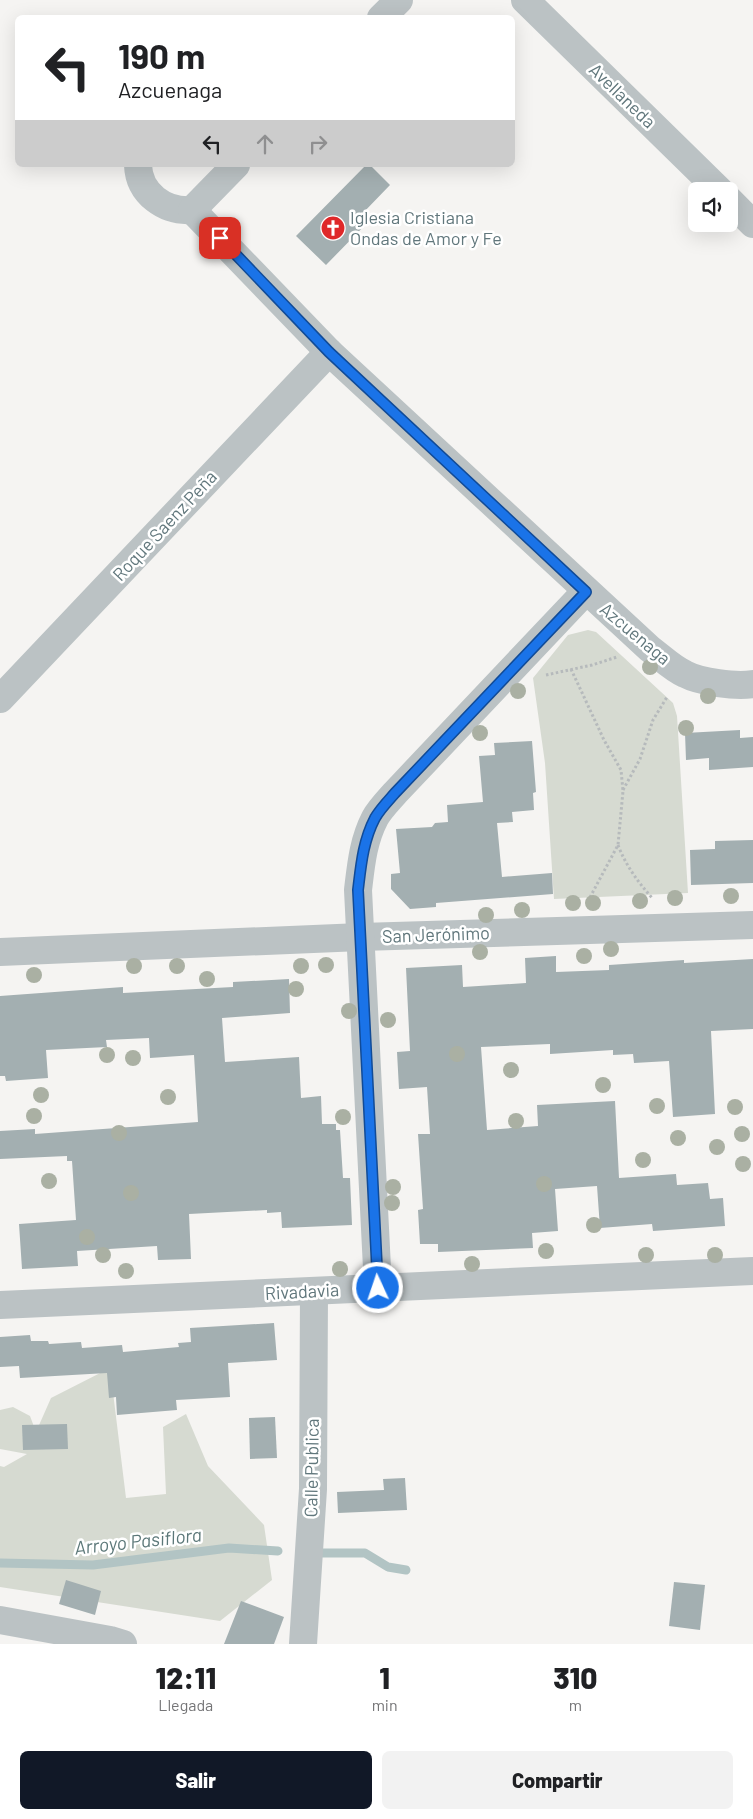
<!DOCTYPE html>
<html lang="es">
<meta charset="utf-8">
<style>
body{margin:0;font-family:Barlow,sans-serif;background:#f2f2f2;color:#202124;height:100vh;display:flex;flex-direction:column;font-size:19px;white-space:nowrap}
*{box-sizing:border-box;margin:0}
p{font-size:16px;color:#757577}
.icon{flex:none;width:28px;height:28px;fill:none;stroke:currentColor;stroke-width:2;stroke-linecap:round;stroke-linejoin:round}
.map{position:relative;height:1644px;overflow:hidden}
.sheet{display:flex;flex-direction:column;background:#fff;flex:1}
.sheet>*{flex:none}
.top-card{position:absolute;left:15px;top:15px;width:500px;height:152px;border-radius:8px;box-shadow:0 5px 20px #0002;background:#fff;color:#202124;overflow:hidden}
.controls{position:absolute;left:688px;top:182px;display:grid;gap:10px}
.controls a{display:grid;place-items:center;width:50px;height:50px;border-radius:8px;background:#fff;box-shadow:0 5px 20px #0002;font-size:25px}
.pin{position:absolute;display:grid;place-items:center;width:42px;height:42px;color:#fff;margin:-21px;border-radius:10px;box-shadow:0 2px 8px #0006}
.me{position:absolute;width:55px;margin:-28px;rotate:357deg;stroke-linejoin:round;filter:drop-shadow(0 0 4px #0008)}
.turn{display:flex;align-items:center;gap:18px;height:105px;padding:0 20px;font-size:22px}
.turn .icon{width:65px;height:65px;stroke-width:2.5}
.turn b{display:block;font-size:35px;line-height:42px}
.lanes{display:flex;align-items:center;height:48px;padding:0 20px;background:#0003;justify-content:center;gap:25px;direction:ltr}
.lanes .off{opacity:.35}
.eta{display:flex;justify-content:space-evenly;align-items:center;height:85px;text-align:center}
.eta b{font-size:30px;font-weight:800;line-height:35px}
.action{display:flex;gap:10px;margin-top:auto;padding:10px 20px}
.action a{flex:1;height:58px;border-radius:8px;background:#111827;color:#fff;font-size:20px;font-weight:800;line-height:58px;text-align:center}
.action a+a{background:#f2f2f2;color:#202124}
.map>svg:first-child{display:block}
.green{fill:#d6dad1}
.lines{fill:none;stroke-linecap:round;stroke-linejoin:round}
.stream{stroke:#b2c4c4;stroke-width:9}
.building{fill:#a3afb1}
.path{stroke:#b6babc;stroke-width:3;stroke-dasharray:2.5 2.5;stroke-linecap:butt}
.street{stroke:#bbc2c4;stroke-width:28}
.tree{fill:#aab0a3}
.route-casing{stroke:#114b97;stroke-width:12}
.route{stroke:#1a73e8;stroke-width:9}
.labels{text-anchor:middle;stroke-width:5;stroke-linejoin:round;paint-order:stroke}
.street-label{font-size:18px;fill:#61777c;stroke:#fff}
.poi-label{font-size:18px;fill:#61777c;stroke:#fff;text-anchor:start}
.water-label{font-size:19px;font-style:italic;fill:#5b7778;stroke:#fff}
</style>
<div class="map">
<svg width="753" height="1644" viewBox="0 0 753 1644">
<rect width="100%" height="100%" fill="#f5f4f2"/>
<g class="green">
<polygon points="588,630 596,632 673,703 677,716 688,893 554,899 545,763 533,678 568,635"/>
<polygon points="110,1368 126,1498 166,1494 163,1427 186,1414 208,1466 264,1525 272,1580 220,1621 0,1587 0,1466 4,1467 27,1454 0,1449 0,1410 13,1407 30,1416 36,1432 51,1398"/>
</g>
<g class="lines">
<g class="stream">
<polyline points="323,1553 365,1553 388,1567 406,1570"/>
<polyline points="0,1563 93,1565 229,1548 278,1551"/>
</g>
</g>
<g class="building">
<polygon points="366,165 370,165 390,185 362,214 369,221 326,265 296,236"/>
<polygon points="740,730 740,738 753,737 753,767 709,770 709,758 686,760 685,733"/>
<polygon points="532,741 536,792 533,793 534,810 512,812 513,822 497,823 502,877 552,873 553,894 436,903 436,907 410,909 391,889 391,874 400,873 396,829 432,827 435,823 448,822 447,805 483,802 479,756 495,755 494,743"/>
<polygon points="753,840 753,883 691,885 690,850 715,849 715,841"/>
<polygon points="556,956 556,972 609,970 609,965 684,960 684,963 753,959 753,1029 711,1031 715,1114 673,1117 669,1061 634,1063 633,1054 613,1055 613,1050 550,1054 550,1044 481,1047 487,1130 538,1126 537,1105 615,1101 619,1178 676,1174 677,1185 708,1183 710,1199 723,1198 725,1226 653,1231 652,1224 600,1228 597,1186 555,1189 558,1231 532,1233 533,1248 438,1252 438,1244 420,1244 418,1210 423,1209 418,1134 430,1134 427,1087 399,1089 397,1052 410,1051 406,968 462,965 463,987 526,983 525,958"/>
<polygon points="289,979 290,1013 222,1018 225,1062 299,1057 301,1098 321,1096 322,1124 336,1124 336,1130 340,1130 343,1178 350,1178 352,1225 282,1228 281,1212 267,1213 267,1210 189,1214 191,1259 158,1260 157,1246 77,1251 78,1266 22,1269 19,1224 76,1220 72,1161 67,1161 67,1156 0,1159 0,1131 35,1129 35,1134 198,1122 194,1055 150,1058 149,1038 106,1040 107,1047 46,1050 48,1078 6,1081 5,1076 0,1076 0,996 123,987 123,993 233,987 233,982"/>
<polygon points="274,1323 277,1360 228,1363 230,1397 176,1400 177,1410 117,1415 116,1397 109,1398 107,1373 20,1378 19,1366 0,1367 0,1337 30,1335 31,1341 48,1341 49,1344 81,1342 82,1348 122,1345 123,1352 179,1347 178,1343 191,1342 190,1328"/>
<polygon points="275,1417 277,1458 250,1459 249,1418"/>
<polygon points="67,1424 68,1449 23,1450 22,1425"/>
<polygon points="405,1478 407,1510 338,1513 337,1492 384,1490 383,1479"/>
<polygon points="66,1580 101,1591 95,1615 59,1604"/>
<polygon points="674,1582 705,1585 700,1630 669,1626"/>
<polygon points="241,1601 284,1617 274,1644 224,1644"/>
</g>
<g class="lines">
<g class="path">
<polyline points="571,669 604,740 621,770 623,791 618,845 588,901"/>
<polyline points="546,675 592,665 617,657"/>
<polyline points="623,790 640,759 653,720 667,697"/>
<path d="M 618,845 C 626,866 638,882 653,899"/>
</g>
<g class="street">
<polyline points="525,0 720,191"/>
<polyline points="381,18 399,0"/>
<path d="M 138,165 C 139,194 165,212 192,210"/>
<polyline points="729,200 753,224"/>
<path d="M 192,210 L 329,352 L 650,649 C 661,657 672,668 685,674 C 700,682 736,687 753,684"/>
<polyline points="192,210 236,165"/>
<polyline points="0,699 329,352"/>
<polyline points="0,952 361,937 753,925"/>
<path d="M 378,1288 L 358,890 C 361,865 363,841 375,818 C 380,809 388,801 395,793 L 586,591"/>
<polyline points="0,1305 753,1271"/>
<polyline points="0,1620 110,1640 123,1644"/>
<polyline points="303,1644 313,1489 314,1292"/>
</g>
</g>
<g class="tree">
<circle cx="650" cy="667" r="8"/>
<circle cx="518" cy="691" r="8"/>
<circle cx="708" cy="696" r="8"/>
<circle cx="686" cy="728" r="8"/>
<circle cx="480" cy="733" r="8"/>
<circle cx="731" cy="896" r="8"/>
<circle cx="675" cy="898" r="8"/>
<circle cx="640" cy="901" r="8"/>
<circle cx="573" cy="903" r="8"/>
<circle cx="593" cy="903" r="8"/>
<circle cx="522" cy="910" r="8"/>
<circle cx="486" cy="915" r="8"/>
<circle cx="611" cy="949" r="8"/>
<circle cx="480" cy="952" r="8"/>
<circle cx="584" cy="956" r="8"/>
<circle cx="326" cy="965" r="8"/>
<circle cx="134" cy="966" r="8"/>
<circle cx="177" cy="966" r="8"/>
<circle cx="301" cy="966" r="8"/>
<circle cx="34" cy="975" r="8"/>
<circle cx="207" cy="979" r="8"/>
<circle cx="296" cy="989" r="8"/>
<circle cx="349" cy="1011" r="8"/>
<circle cx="388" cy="1020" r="8"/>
<circle cx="457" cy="1054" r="8"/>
<circle cx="107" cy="1055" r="8"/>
<circle cx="133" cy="1058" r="8"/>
<circle cx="511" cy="1070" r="8"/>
<circle cx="603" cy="1085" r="8"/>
<circle cx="41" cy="1095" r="8"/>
<circle cx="168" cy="1097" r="8"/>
<circle cx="657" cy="1106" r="8"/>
<circle cx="735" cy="1107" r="8"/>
<circle cx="34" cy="1116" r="8"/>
<circle cx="343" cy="1117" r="8"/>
<circle cx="516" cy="1121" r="8"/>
<circle cx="119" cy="1133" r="8"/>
<circle cx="742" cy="1134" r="8"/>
<circle cx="678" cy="1138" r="8"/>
<circle cx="717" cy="1147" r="8"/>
<circle cx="643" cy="1160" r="8"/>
<circle cx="743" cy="1164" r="8"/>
<circle cx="49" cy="1181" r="8"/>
<circle cx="544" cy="1184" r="8"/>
<circle cx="393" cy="1187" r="8"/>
<circle cx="131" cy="1193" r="8"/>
<circle cx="392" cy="1203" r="8"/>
<circle cx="594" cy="1225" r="8"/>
<circle cx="87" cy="1237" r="8"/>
<circle cx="546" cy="1251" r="8"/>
<circle cx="103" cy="1255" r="8"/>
<circle cx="646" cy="1255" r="8"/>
<circle cx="715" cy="1255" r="8"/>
<circle cx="472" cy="1264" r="8"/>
<circle cx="340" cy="1269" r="8"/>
<circle cx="126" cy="1271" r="8"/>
</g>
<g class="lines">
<defs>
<path id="route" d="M 220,238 L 329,352 L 586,592 L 395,793 C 388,801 380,809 375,818 C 363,841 361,865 358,890 L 378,1288"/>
</defs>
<use href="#route" class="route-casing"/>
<use href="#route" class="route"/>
</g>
<defs>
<symbol id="church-disc" viewBox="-11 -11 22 22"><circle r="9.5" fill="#df2829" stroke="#fff"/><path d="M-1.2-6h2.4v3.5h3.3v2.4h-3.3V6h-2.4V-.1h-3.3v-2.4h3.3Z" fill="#fff"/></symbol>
</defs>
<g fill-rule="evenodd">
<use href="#church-disc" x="319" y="214" width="28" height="28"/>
</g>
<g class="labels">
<g class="street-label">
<text transform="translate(622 96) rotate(44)" y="6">Avellaneda</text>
<text transform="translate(165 526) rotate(-47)" y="6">Roque Saenz Peña</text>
<text transform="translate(635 634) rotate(40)" y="6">Azcuenaga</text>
<text transform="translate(436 935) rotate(-2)" y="6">San Jerónimo</text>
<text transform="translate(302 1292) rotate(-3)" y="6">Rivadavia</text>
<text transform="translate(312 1468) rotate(-89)" y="6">Calle Publica</text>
</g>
<g class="poi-label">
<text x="350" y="224">Iglesia Cristiana<tspan x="350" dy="21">Ondas de Amor y Fe</tspan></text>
</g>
<g class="water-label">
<text transform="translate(138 1541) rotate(-6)" y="7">Arroyo Pasiflora</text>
</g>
</g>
</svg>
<div class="controls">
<a><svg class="icon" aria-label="sound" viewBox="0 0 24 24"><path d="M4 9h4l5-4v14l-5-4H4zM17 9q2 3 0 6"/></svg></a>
</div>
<div class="pin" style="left:220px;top:238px;background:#d93025"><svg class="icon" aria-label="arrive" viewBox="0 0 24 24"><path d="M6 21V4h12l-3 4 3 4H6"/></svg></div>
<svg class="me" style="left:378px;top:1288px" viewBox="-20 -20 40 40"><circle r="17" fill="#1a73e8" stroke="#fff" stroke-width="3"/><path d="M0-11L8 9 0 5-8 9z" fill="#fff"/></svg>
<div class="top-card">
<div class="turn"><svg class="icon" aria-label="left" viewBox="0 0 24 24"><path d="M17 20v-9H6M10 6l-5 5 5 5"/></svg><div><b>190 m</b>Azcuenaga</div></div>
<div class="lanes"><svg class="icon" aria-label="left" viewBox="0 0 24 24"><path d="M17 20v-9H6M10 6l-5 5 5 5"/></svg><svg class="icon off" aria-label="ahead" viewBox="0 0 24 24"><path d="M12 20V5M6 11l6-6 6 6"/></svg><svg class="icon off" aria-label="right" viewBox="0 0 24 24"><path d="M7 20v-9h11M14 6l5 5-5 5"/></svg></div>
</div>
</div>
<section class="sheet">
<div class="eta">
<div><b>12:11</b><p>Llegada</p></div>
<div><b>1</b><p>min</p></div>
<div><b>310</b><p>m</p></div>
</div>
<div class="action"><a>Salir</a><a>Compartir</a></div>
</section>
